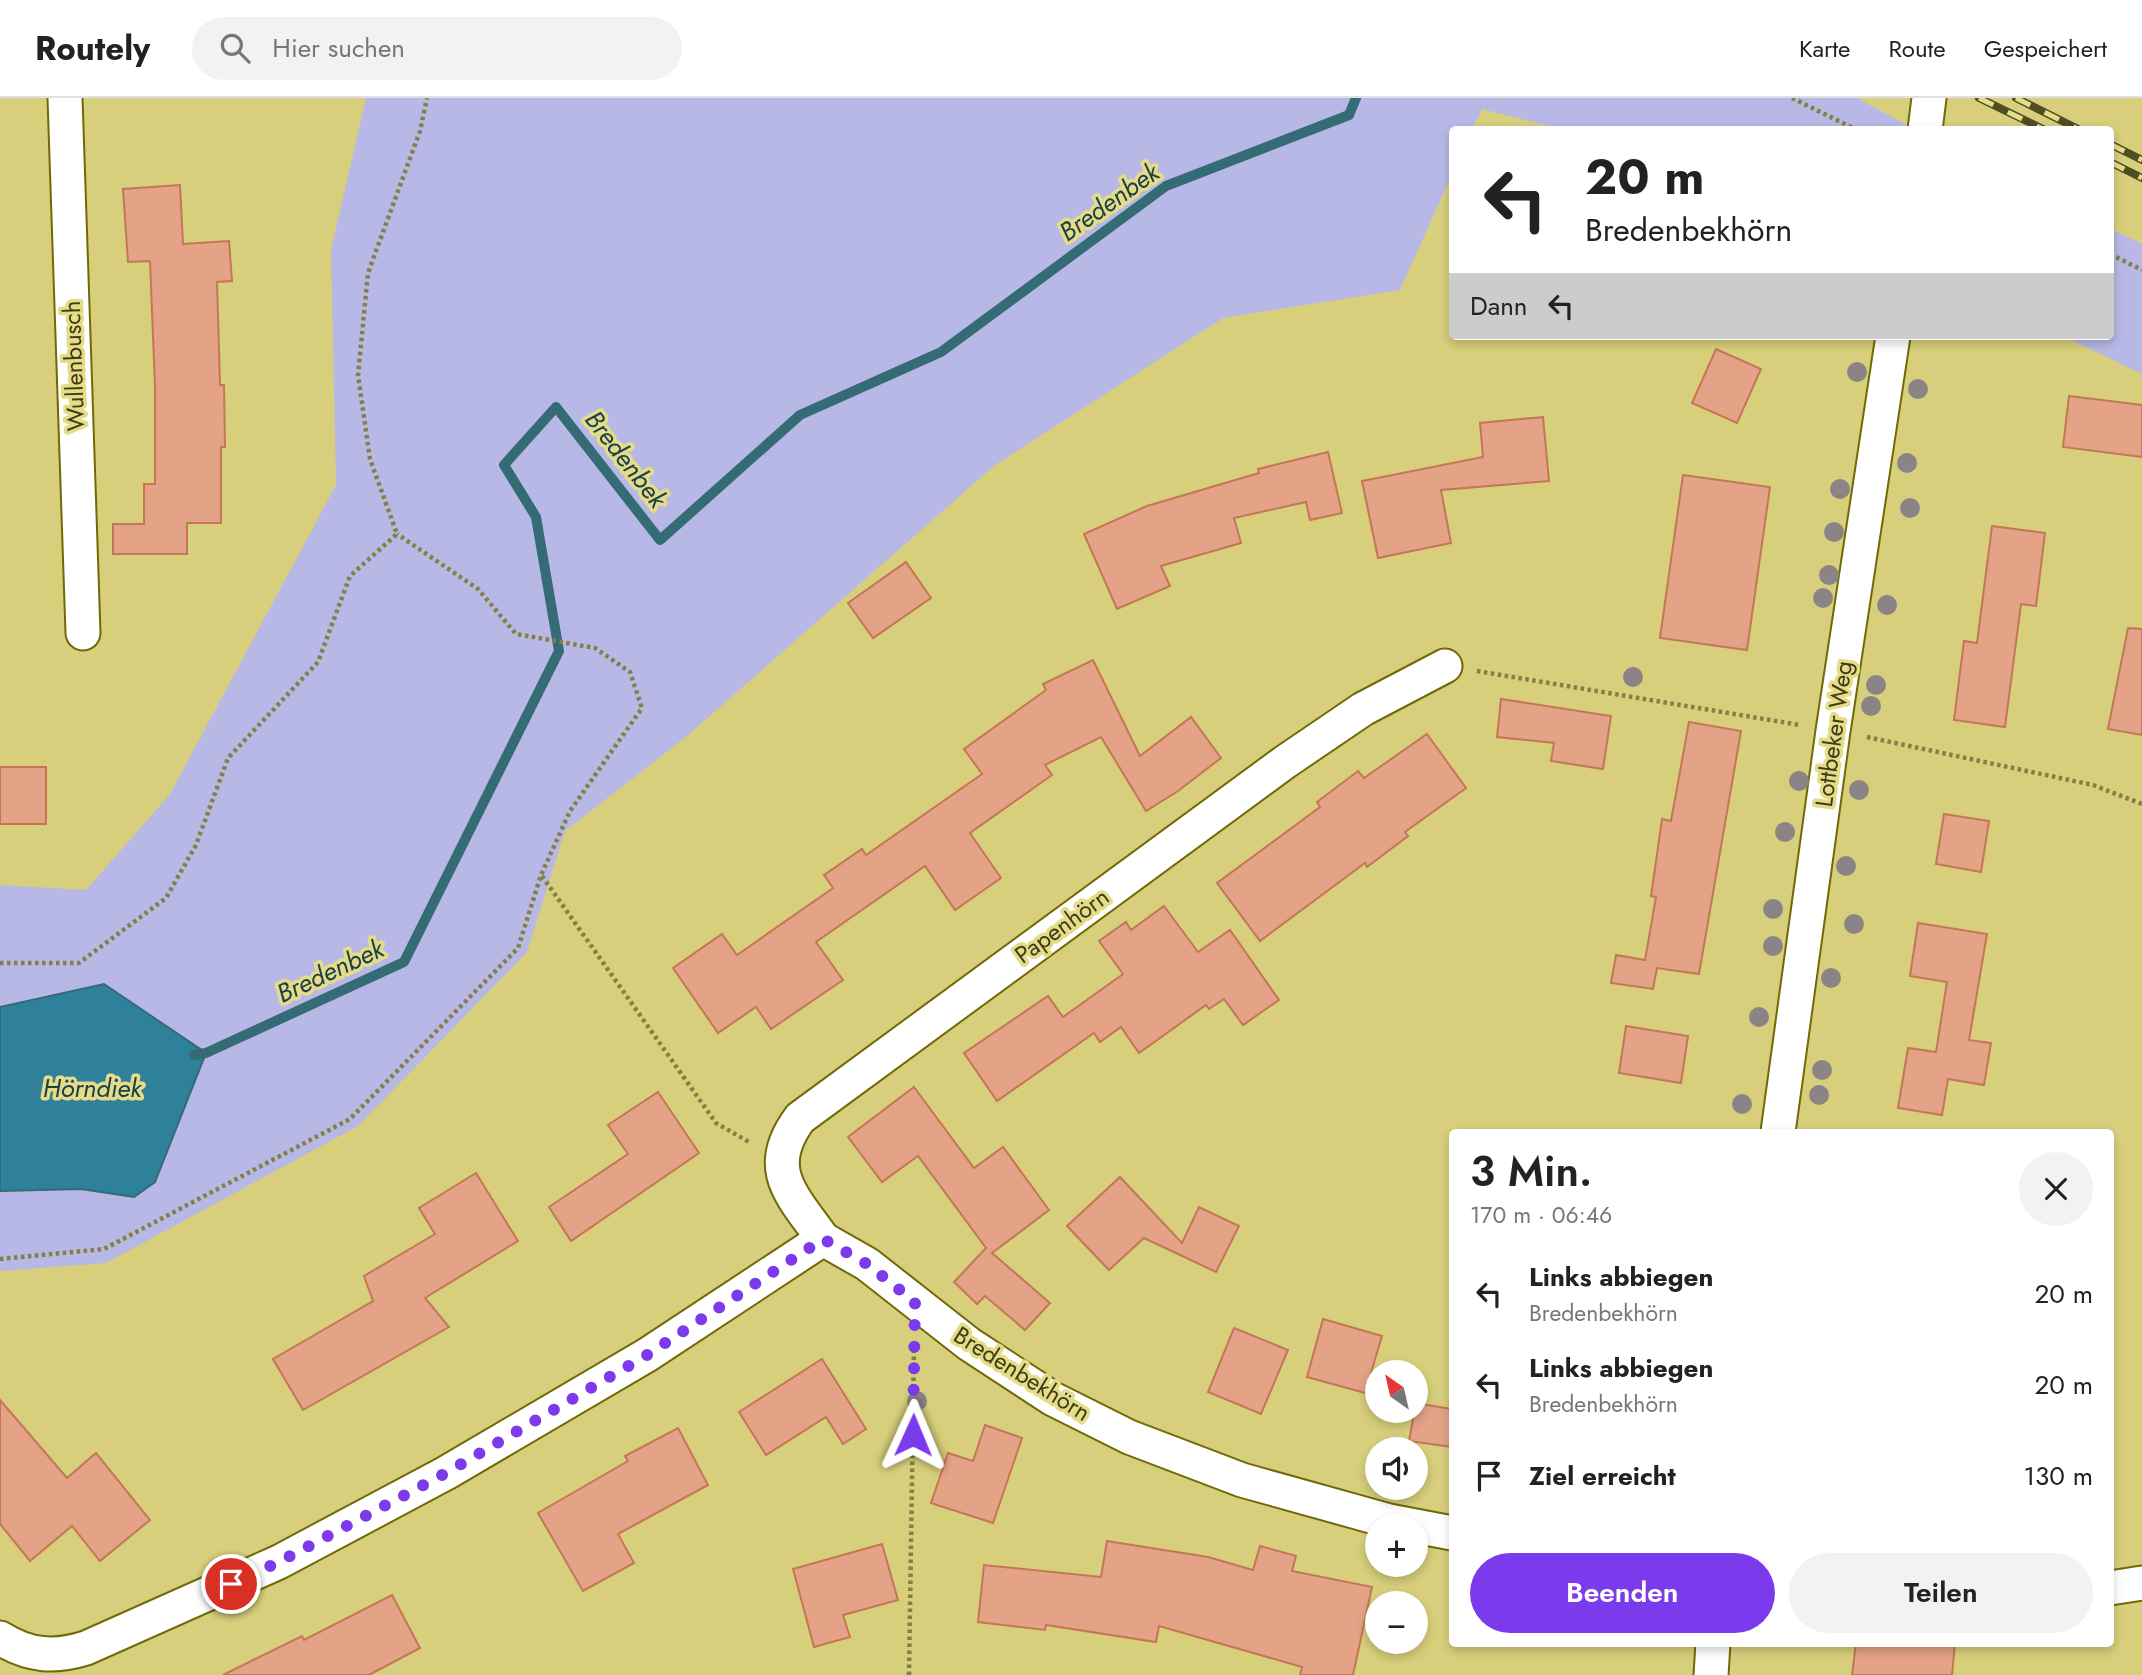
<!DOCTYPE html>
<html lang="de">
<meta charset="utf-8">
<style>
body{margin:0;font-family:Jost,sans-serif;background:#f2f2f2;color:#222;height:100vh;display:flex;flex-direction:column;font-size:26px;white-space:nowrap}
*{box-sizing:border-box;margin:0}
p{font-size:23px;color:#767676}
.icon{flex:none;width:38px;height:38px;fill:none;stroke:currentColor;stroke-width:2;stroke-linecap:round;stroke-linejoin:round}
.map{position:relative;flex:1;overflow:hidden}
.sheet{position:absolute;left:1449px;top:1031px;width:665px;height:518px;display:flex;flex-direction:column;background:#fff;border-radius:7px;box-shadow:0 4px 10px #0003}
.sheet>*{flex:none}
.top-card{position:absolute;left:1449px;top:28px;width:665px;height:214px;border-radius:7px;box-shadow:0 4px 10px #0003;background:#fff;color:#222;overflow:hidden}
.needle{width:46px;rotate:326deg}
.buttons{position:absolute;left:1365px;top:1262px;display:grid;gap:14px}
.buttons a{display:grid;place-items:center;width:63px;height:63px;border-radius:50%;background:#fff;box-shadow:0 4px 10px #0003;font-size:35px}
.pin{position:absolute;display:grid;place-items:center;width:60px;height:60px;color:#fff;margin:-30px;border:4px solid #fff;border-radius:50%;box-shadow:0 2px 7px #0007}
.me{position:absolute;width:77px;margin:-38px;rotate:1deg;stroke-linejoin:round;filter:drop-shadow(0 0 5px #0008)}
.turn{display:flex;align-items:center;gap:24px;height:147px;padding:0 21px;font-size:32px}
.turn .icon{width:91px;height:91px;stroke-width:2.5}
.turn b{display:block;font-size:49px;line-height:60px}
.then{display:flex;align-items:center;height:66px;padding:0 21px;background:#0003;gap:14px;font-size:26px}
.round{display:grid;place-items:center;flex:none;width:74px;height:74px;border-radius:37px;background:#f2f2f2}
.head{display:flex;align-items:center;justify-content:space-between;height:119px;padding:0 21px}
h1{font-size:42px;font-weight:600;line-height:52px}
.action{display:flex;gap:14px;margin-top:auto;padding:14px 21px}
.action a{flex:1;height:80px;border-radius:42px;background:#7c3aed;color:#fff;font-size:28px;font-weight:600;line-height:80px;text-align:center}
.action a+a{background:#f2f2f2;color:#222}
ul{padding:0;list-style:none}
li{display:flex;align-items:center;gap:21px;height:91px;padding:0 21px}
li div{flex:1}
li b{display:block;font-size:26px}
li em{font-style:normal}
header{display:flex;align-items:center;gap:42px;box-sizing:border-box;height:98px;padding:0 35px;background:#fff;border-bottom:2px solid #e0e0e0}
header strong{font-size:33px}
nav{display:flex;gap:38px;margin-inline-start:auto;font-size:24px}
.search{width:490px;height:63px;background:#f2f2f2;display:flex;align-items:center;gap:18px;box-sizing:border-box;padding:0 24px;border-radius:38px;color:#767676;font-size:26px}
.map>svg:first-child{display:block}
.green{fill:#b7b8e5}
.water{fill:#2f809b;stroke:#346b74;stroke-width:2}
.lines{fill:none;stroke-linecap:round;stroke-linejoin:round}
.stream{stroke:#346b74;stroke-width:10}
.building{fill:#e4a287;stroke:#c37756;stroke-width:2}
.minor-casing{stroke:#716904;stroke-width:37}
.path{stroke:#847f45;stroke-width:4.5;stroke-dasharray:3.5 3.5;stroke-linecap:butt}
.minor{stroke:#fff;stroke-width:33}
.rail-casing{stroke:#504c23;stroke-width:8}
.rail{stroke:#e4dc87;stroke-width:5;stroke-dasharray:16;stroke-linecap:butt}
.tree{fill:#8b8487}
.route{stroke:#7c3aed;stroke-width:12;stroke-dasharray:0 21.6}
.labels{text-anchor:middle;stroke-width:7;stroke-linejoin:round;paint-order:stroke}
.street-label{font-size:24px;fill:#3f3b18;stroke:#e4dc87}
.water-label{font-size:26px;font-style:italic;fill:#1a3e4b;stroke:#e4dc87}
</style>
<header>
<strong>Routely</strong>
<div class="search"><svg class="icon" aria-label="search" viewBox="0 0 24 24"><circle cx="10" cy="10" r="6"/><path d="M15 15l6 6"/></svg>Hier suchen</div>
<nav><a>Karte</a><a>Route</a><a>Gespeichert</a></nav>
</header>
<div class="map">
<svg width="2142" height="1577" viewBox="0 0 2142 1577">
<rect width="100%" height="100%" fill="#d7cf7b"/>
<g class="green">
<polygon points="366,0 1857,0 1914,31 1561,31 1482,11 1472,31 1452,32 1452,76 1400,192 1223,220 995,367 687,638 565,733 527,854 358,1028 106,1165 0,1173 0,1093 81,1091 134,1099 104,886 0,909 0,787 86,792 170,696 336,387 331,152"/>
<polygon points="2111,131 2142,146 2142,276 2063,238 2110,238"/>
</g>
<polygon class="water" points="104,886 206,955 155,1084 134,1099 81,1091 0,1093 0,909"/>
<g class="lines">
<polyline class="stream" points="194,957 206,955 404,864 559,553 536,419 504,367 556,309 660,442 800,317 941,254 1166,88 1349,17 1356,0"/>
</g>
<g class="building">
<polygon points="180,87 183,146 229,143 232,183 217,184 220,287 224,287 225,349 221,349 221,425 187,425 187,456 113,456 113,426 144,426 144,386 155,386 155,288 150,163 128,164 123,91"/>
<polygon points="1716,251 1761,271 1737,325 1692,305"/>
<polygon points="2069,298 2142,307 2142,359 2063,349"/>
<polygon points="1543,319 1549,383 1441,392 1451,445 1378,460 1362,383 1483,359 1480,325"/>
<polygon points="1328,354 1342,415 1310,422 1306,404 1234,420 1241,445 1161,468 1170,488 1117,511 1084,436 1147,408 1259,375 1258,371"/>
<polygon points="1683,377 1770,389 1747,552 1660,540"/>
<polygon points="1992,428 2045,435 2036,508 2021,506 2005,629 1954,622 1964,543 1977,545"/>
<polygon points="906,464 931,500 873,540 848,505"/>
<polygon points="2128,530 2142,531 2142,637 2108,631"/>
<polygon points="1093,562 1140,658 1191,619 1221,660 1178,693 1146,713 1101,639 1045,667 1052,677 970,735 1001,780 955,812 925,768 816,844 843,882 771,931 756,909 718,935 673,870 722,836 737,857 833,790 824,777 862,751 866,757 982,676 964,651 1046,592 1043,586"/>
<polygon points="1501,601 1611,618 1603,671 1551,663 1554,645 1497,639"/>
<polygon points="1689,624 1741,633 1699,876 1657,870 1653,891 1611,885 1616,857 1645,862 1656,799 1651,798 1662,721 1671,723"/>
<polygon points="1427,636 1466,690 1405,734 1408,738 1367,769 1365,765 1260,843 1217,785 1320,709 1317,704 1358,673 1364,680"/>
<rect x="0" y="669" width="46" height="57"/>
<polygon points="1944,716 1989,723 1981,774 1936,766"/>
<polygon points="1164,808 1198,854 1230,832 1279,902 1243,927 1224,901 1209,911 1206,907 1139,955 1121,929 1100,944 1094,935 997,1003 964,955 1048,898 1063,919 1123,876 1099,843 1126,824 1131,832"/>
<polygon points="1918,825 1987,836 1969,942 1991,945 1984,987 1948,981 1942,1017 1898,1010 1908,950 1936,954 1947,884 1910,878"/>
<polygon points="1626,928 1688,938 1681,985 1619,975"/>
<polygon points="914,989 974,1070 1003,1049 1049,1112 992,1155 1050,1205 1025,1232 985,1198 977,1206 954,1184 986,1150 918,1058 882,1084 848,1039"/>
<polygon points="658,994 699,1055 571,1143 549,1109 628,1056 608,1027"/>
<polygon points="476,1075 518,1143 425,1200 449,1229 303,1312 273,1261 373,1203 364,1178 435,1136 419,1110"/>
<polygon points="1120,1079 1182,1145 1199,1109 1239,1128 1216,1174 1144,1140 1109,1172 1067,1128"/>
<polygon points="1323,1221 1382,1238 1365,1295 1307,1279"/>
<polygon points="1234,1230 1288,1252 1261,1316 1208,1294"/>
<polygon points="822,1261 866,1331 843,1346 826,1319 766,1357 739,1314"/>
<polygon points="0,1302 67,1380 96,1355 150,1422 100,1463 72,1428 30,1463 0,1426"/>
<polygon points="1416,1305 1452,1311 1452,1349 1409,1343"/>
<polygon points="985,1327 1022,1340 993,1425 931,1405 948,1355 973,1363"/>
<polygon points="678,1330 708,1387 618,1436 634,1465 583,1493 538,1415 628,1363 625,1358"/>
<polygon points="1107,1443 1208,1459 1253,1472 1260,1448 1296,1458 1292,1473 1372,1489 1353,1577 1300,1577 1302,1569 1159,1528 1156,1544 1046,1527 1045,1532 978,1524 984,1467 1101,1479"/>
<polygon points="882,1446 898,1502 843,1517 850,1539 814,1549 793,1471"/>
<polygon points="392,1497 420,1550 369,1577 223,1577 302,1538 304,1542"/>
<polygon points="1856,1545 1955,1545 1952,1577 1852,1577"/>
</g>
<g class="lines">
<defs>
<g id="minor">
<polyline points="65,0 83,535"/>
<polyline points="1925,32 1929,0"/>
<polyline points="1778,1034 1833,633 1893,238"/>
<path d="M 823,1141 C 792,1097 762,1071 800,1020 L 1285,664 L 1363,611 L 1445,568"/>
<polyline points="2110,1490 2142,1485"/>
<path d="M 0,1540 C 29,1558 54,1560 86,1550 L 279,1464 L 446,1375 L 647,1257 L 823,1141 L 867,1166 L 969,1246 L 1053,1301 L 1129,1339 L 1242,1382 L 1389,1423 L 1452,1435"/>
<polyline points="1711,1577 1713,1545"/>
</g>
</defs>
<use href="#minor" class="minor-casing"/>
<g class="path">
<polyline points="1792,0 1857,32"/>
<polyline points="2110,156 2142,172"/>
<polyline points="1477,573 1800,627"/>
<polyline points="1867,639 2093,687 2142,706"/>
<polyline points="542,778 716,1025 749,1044"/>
<polyline points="0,865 79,865 166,800 196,747 228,660 318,564 350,478 397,436 370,361 358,277 368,175 420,33 427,0"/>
<polyline points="0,1161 104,1151 350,1021 518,850 541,777 570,713 642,610 630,574 595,550 516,536 478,491 397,436"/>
<polyline points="909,1577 914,1249"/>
</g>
<use href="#minor" class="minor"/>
<defs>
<g id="rail">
<polyline points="1979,0 2045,32"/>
<polyline points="2016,0 2080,32"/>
<polyline points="2110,46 2142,62"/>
<polyline points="2110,64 2142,80"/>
</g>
</defs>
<use href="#rail" class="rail-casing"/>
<use href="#rail" class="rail"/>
</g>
<g class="tree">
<circle cx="1857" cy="274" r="10"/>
<circle cx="1918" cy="291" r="10"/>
<circle cx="1907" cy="365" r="10"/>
<circle cx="1840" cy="391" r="10"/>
<circle cx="1910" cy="410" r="10"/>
<circle cx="1834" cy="434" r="10"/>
<circle cx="1829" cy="477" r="10"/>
<circle cx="1823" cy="500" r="10"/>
<circle cx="1887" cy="507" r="10"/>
<circle cx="1633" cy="579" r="10"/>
<circle cx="1876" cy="587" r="10"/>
<circle cx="1871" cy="608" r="10"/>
<circle cx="1799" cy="683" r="10"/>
<circle cx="1859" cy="692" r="10"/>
<circle cx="1785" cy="734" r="10"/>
<circle cx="1846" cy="768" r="10"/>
<circle cx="1773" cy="811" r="10"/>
<circle cx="1854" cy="826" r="10"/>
<circle cx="1773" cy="848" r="10"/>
<circle cx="1831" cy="880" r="10"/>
<circle cx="1759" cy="919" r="10"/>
<circle cx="1822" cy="972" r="10"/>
<circle cx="1819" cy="997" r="10"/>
<circle cx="1742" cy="1006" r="10"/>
<circle cx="917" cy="1303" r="10"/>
</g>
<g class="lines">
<polyline class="route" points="231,1486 279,1464 446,1375 647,1257 823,1141 867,1166 915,1204 913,1337"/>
</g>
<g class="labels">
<g class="street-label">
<text transform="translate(74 268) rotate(-92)" y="8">Wullenbusch</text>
<text transform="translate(1834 636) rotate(-82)" y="8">Lottbeker Weg</text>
<text transform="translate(1062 828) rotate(-36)" y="8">Papenhörn</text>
<text transform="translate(1022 1276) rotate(32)" y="8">Bredenbekhörn</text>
</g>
<g class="water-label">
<text transform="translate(1109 104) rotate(-35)" y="9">Bredenbek</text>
<text transform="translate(626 361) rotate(52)" y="9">Bredenbek</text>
<text transform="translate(330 873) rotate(-25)" y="9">Bredenbek</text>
<text x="92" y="999">Hörndiek</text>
</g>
</g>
</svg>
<div class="buttons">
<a><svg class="needle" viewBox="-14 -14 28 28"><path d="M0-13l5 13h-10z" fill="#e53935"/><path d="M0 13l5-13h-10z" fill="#767676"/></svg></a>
<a><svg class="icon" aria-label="sound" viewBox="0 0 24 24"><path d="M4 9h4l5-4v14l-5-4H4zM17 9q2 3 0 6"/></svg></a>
<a>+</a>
<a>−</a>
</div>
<div class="pin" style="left:231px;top:1486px;background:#d93025"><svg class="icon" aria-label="arrive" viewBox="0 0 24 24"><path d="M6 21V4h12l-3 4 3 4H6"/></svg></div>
<svg class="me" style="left:913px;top:1337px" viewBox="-20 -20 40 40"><path d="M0-17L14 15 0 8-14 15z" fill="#7c3aed" stroke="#fff" stroke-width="4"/></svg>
<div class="top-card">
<div class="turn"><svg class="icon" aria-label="left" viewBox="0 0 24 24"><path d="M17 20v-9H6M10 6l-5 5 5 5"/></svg><div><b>20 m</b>Bredenbekhörn</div></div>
<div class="then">Dann<svg class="icon" aria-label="left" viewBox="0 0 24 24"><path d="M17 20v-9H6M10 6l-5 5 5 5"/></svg></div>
</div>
<section class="sheet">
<div class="head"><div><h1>3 Min.</h1><p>170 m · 06:46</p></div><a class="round"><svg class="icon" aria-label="close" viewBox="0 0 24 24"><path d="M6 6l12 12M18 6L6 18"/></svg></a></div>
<ul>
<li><svg class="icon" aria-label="left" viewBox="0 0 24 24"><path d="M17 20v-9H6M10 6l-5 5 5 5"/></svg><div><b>Links abbiegen</b><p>Bredenbekhörn</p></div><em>20 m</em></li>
<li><svg class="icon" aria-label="left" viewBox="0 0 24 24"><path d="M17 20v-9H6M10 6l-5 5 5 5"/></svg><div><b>Links abbiegen</b><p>Bredenbekhörn</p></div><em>20 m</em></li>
<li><svg class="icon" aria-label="arrive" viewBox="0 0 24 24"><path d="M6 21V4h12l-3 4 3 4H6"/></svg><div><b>Ziel erreicht</b></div><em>130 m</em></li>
</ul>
<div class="action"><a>Beenden</a><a>Teilen</a></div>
</section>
</div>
